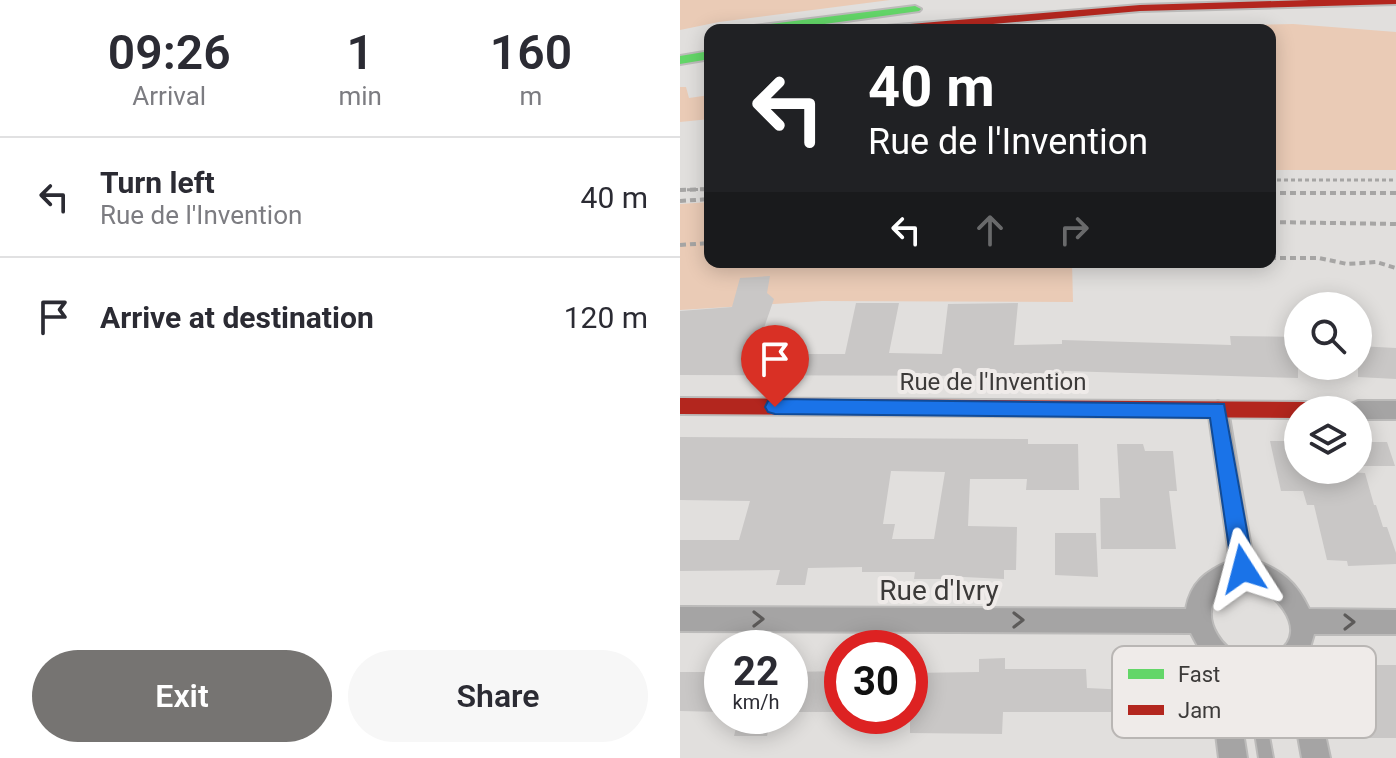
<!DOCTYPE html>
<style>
body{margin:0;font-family:Roboto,sans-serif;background:#f7f7f7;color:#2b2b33;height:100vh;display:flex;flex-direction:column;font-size:30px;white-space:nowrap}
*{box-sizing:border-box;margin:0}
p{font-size:26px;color:#7c7c81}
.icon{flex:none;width:44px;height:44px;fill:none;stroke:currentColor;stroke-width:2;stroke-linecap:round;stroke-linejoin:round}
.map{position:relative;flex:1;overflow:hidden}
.side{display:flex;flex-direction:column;background:#fff;width:680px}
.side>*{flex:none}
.hud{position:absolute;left:24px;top:24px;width:572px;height:244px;border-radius:16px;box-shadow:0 4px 20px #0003;background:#202124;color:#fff;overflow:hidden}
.controls{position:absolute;left:604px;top:292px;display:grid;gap:16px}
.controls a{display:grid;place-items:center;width:88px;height:88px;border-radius:50%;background:#fff;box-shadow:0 4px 20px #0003;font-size:40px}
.speed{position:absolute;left:24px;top:630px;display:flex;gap:16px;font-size:40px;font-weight:700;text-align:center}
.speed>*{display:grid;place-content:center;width:104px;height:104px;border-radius:50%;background:#fff;box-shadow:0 4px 20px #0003;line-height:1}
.speed small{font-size:20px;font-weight:400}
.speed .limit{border:12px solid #d22;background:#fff;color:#111}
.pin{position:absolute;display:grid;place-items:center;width:68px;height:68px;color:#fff;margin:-82px -34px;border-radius:50% 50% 50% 0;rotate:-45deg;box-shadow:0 0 8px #0007}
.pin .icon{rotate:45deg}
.me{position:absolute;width:88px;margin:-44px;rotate:351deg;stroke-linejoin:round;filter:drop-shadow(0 0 6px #0008)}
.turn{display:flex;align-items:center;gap:28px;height:168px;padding:0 32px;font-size:36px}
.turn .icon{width:104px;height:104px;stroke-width:2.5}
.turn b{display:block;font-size:56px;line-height:68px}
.lanes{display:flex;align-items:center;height:76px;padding:0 32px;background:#0003;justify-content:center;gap:40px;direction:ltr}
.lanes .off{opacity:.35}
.eta{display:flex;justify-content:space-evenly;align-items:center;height:136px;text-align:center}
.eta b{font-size:48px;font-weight:600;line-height:56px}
.cta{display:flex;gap:16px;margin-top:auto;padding:16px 32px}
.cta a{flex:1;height:92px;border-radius:48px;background:#767472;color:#fff;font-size:32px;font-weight:600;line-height:92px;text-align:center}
.cta a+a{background:#f7f7f7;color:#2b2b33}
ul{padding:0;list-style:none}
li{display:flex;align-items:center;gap:24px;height:120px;padding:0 32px;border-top:2px solid #e1e1e2}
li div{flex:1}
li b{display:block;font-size:30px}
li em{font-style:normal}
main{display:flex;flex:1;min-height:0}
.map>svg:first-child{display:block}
.green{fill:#eacbb6}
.building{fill:#c9c7c6;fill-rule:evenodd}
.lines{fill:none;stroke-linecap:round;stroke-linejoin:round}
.lane-casing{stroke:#bcbbba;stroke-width:4}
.street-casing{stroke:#bcbbba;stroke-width:4}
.fast-casing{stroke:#bcbbba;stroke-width:4}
.jam-casing{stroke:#bcbbba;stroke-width:4}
.path-far1{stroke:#a6a5a4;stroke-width:3;stroke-dasharray:4 3;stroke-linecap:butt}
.path{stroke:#a6a5a4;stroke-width:4;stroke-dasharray:6 4;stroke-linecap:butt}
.lane{fill:#a5a4a4;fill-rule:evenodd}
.street{fill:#a5a4a4;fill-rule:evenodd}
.fast{fill:#63d668;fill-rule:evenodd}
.jam{fill:#b3261e;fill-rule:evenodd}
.oneway{stroke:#5c5a59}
.route{fill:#1a73e8;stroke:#114b97;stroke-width:2}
.labels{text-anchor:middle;stroke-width:8;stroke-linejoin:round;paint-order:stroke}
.street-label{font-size:24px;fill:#3c3a39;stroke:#efebe9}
.near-street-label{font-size:28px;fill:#3c3a39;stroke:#efebe9}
.key{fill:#efebe9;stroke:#b9b6b4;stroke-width:2}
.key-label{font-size:22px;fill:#3c3a39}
</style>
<main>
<section class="side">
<div class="eta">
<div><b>09:26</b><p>Arrival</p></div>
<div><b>1</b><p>min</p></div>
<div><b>160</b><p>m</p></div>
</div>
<ul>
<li><svg class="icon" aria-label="left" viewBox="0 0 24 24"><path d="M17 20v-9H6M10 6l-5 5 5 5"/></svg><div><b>Turn left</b><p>Rue de l'Invention</p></div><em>40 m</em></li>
<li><svg class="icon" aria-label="arrive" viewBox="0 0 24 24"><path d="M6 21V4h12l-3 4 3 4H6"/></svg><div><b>Arrive at destination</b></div><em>120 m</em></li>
</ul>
<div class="cta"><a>Exit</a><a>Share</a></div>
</section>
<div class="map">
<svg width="716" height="758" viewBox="0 0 716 758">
<rect width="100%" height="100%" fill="#e1dfdd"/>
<g class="green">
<polygon points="0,0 210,0 39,22 0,30"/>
<polygon points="613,24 716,32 716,170 590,170 590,30 380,30"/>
<polygon points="0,87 6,87 9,98 30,95 30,119 0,122"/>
<polygon points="30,202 30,262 392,262 393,302 142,301 0,310 0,204"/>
</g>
<g class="building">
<polygon points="90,276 87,293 94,299 78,345 113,345 111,354 165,354 176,303 219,303 209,353 262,354 268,304 338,303 334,345 382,344 382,340 551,345 550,336 618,337 618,378 384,371 384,376 0,375 0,311 52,307 60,278"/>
<polygon points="678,346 716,348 716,379 678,377"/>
<path d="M 0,437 L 348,439 L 348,444 L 398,444 L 399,490 L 346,490 L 347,479 L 290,479 L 288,526 L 337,527 L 336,570 L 324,570 L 324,579 L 264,576 L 263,579 L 234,579 L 235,572 L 182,572 L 182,567 L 128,568 L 125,585 L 96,585 L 100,570 L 0,571 L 0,540 L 59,540 L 70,501 L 0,500 ZM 211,471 L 265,472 L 254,539 L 212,539 L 215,524 L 203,524 Z"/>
<polygon points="590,441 618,441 618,470 685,473 694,505 696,505 703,527 707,527 716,553 716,564 668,566 667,561 647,560 634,505 627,505 623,491 601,491"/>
<polygon points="678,442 707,442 715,466 682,466"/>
<polygon points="437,444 463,444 465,451 493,451 497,491 489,491 496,549 421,549 420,498 440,498"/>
<polygon points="375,533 416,533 418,577 375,575"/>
<polygon points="325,658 325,669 406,669 407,688 449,690 451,712 323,712 322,734 230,733 230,673 299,672 299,659"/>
<polygon points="672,665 716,665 716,738 689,738"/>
<polygon points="162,671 162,712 110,712 110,672"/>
<polygon points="0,672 42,672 42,712 0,711"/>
<polygon points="59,716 92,716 87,736 54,736"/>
</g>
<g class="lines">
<defs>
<polygon id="lane" points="572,670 577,671 578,676 593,758 579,758 566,676 567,671"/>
<g id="street">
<path d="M 538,401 L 545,404 L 548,410 L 573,560 C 602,570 616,582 629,609 L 716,610 L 716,634 L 634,634 L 628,654 L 650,758 L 622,758 L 607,676 L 575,686 L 555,681 L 567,758 L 539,758 L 527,663 L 511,633 L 0,631 L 0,607 L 506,609 C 511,582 526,571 550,561 L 528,410 L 531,404 ZM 563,580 C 590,586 633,629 598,652 C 551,683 494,598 563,580 Z"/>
<polygon points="678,401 716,401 716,419 678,419 678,410 668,410 671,404"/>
</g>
<g id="fast">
<polygon points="235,6 241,9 239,11 101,30 68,30 74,26"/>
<polygon points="30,51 30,59 0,64 0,56"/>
</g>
<g id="jam">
<polygon points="629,0 716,0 716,4 460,11 246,30 200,30 206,26 460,5"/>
<polygon points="0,398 626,402 633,405 635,410 618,410 618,418 0,414"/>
</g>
</defs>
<use href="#lane" class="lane-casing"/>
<use href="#street" class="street-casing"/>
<use href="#fast" class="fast-casing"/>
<use href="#jam" class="jam-casing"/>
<g class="path-far1">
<polyline points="590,180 716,180"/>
<polyline points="0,190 30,189"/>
</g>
<g class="path">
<polyline points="0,190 30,189"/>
<polyline points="590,193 716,193"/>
<polyline points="0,201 30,199"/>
<polyline points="590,222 716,224"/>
<polyline points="0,245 30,243"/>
<polyline points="590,258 639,258 667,264 696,262 716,268"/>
</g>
<use href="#lane" class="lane"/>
<use href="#street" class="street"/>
<use href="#fast" class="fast"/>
<use href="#jam" class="jam"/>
</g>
<defs><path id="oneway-chevron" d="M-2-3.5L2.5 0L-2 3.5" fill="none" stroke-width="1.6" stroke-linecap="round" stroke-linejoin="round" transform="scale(2)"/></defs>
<g class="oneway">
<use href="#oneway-chevron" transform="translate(78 619)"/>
<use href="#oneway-chevron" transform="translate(338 620)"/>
<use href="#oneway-chevron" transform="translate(669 622)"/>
</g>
<polygon class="route" points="95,399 544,404 574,569 571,577 563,580 556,577 552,569 530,418 95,414 88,412 85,407 88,401"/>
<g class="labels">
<g class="street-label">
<text x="313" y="390">Rue de l'Invention</text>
</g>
<g class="near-street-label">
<text x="259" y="600">Rue d'Ivry</text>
</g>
</g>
<rect x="432" y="646" width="264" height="92" rx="12" class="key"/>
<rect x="448" y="669" width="36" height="10" fill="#63d668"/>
<rect x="448" y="705" width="36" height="10" fill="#b3261e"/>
<g class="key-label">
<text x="498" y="682">Fast</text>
<text x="498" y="718">Jam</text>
</g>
</svg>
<div class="controls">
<a><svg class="icon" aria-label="search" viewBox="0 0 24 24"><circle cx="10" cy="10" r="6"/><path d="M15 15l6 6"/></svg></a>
<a><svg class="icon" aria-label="layers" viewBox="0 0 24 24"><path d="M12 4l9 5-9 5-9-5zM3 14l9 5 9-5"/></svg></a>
</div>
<div class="speed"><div>22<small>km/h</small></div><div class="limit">30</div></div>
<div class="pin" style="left:95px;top:407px;background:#d93025"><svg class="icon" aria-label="arrive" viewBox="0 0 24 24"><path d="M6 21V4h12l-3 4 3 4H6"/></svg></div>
<svg class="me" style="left:563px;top:569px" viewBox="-20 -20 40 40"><path d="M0-17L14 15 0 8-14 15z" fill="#1a73e8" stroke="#fff" stroke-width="4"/></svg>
<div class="hud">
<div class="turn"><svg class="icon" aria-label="left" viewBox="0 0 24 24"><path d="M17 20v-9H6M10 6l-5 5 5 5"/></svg><div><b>40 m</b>Rue de l'Invention</div></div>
<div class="lanes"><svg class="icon" aria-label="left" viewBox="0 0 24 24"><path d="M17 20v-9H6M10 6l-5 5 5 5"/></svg><svg class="icon off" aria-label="ahead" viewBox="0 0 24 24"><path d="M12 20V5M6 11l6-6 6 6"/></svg><svg class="icon off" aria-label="right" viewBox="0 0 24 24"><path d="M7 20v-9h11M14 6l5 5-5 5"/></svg></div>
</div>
</div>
</main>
